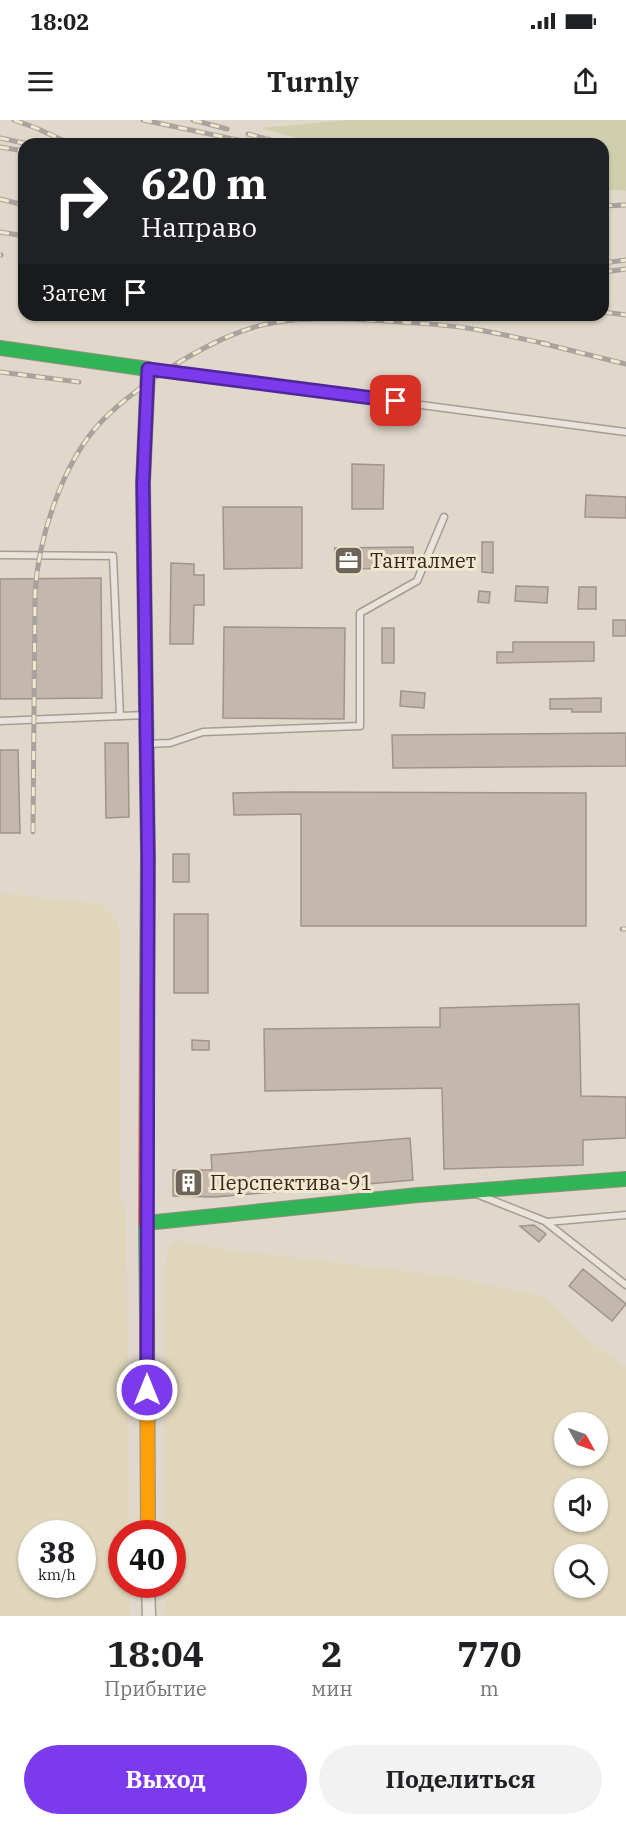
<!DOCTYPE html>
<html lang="ru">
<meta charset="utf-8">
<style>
body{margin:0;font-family:"IBM Plex Serif",serif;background:#f2f2f2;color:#202124;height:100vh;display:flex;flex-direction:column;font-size:22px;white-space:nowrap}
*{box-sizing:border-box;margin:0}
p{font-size:20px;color:#757577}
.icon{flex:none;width:33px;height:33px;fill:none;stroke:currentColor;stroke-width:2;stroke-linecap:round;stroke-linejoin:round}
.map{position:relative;height:1496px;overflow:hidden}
.side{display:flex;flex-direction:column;background:#fff;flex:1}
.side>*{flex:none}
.hud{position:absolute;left:18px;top:18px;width:591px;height:183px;border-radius:18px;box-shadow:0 2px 4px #0004;background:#202124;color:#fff;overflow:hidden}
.needle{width:39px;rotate:130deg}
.fabs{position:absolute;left:554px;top:1292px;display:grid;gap:12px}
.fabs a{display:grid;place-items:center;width:54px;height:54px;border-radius:50%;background:#fff;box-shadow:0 2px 4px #0004;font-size:30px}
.speed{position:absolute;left:18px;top:1400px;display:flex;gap:12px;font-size:30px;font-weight:700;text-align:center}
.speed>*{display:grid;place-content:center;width:78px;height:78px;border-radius:50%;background:#fff;box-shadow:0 2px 4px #0004;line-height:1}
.speed small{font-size:15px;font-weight:400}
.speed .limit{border:9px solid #d22;background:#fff;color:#111}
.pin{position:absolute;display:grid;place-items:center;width:51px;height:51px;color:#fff;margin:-26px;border-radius:12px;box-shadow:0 3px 9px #0006}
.me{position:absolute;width:66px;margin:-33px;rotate:0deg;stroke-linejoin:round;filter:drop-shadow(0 0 4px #0008)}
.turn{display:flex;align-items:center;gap:21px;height:126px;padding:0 24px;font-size:27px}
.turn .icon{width:78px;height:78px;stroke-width:2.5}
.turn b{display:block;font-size:42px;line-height:51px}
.then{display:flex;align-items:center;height:57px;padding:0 24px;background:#0003;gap:12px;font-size:22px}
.eta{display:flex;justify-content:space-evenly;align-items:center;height:102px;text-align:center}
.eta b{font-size:36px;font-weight:800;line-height:42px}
.cta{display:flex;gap:12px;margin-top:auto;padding:12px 24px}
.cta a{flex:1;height:69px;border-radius:36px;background:#7c3aed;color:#fff;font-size:24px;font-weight:800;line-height:69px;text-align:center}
.cta a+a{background:#f2f2f2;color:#202124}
.status{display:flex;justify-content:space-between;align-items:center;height:42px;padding:0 30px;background:#fff;direction:ltr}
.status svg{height:16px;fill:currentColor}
header{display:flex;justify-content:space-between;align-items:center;height:78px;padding:0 24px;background:#fff;font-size:27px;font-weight:800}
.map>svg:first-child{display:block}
.farmland{fill:#dfd6bb;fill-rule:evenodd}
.green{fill:#d0cfad}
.building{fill:#c4b7ab;stroke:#a0948a;stroke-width:1.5}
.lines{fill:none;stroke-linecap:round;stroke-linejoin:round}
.lane-casing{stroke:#a59d93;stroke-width:9}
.street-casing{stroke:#a59d93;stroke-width:15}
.fast-casing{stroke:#958d83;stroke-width:16}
.slow-casing{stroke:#958d83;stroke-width:16}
.jam-casing{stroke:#958d83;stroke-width:16}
.lane{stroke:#e8e4db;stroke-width:6}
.street{stroke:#e8e4db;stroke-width:12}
.fast{stroke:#30b455;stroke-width:14}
.slow{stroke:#ff9f0a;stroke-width:14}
.jam{stroke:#e5322d;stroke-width:14}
.rail-casing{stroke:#a8a39c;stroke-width:5}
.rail{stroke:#f2e7cf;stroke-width:3;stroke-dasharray:9;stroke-linecap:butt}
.route-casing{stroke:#51269a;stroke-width:15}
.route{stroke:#7c3aed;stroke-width:10}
.labels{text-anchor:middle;stroke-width:6;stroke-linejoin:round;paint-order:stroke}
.poi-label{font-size:20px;fill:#32261d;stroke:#f2e7cf;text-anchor:start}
</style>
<div class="status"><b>18:02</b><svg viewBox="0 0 49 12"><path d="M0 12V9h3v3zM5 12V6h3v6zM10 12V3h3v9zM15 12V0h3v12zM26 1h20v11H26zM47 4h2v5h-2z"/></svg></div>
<header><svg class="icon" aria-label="menu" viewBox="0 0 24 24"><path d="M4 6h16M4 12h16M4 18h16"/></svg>Turnly<svg class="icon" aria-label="share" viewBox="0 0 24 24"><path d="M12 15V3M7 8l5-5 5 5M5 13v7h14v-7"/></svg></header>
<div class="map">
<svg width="626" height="1496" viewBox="0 0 626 1496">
<rect width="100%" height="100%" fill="#e0d8ca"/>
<g class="farmland">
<path d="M 0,773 L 101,784 L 117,801 L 120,814 L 120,1078 L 126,1087 L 129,1413 L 122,1413 L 122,1464 L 130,1464 L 130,1496 L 0,1496 ZM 32,1413 L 82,1413 L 82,1464 L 32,1464 Z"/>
<path d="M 179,1120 L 214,1128 L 446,1156 L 543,1177 L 591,1222 L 626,1247 L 626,1496 L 165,1496 L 165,1464 L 172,1464 L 172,1413 L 164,1413 L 165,1149 L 168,1128 ZM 564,1302 L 597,1302 L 597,1335 L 564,1335 ZM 564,1368 L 597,1368 L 597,1401 L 564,1401 ZM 564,1434 L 597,1434 L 597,1467 L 564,1467 Z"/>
</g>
<polygon class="green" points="348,0 626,0 626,71 603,69 603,24 320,24 260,8"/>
<g class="building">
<polygon points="352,344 384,345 383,389 352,389"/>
<polygon points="586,375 626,377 626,398 585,397"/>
<polygon points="223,387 302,387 302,448 224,449"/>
<polygon points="482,422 493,422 493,453 482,452"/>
<polygon points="413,427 413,448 335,449 335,428"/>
<polygon points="171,443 194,444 194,455 204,455 204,485 194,485 193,524 170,524"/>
<polygon points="101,458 102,578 0,579 0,459"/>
<polygon points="516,466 548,467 547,483 515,481"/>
<polygon points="579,467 596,467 596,489 578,489"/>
<polygon points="479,471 490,472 489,483 478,482"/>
<rect x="613" y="500" width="13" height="16"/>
<polygon points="224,507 345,508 344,599 223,598"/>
<rect x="382" y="508" width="12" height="35"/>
<polygon points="513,522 594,522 594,541 497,543 497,532 513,532"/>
<polygon points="401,571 425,573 424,588 400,586"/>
<polygon points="601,578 601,592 572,592 572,589 550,589 550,579"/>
<polygon points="626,613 626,646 393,648 392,615"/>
<polygon points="105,623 128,623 129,697 106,698"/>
<polygon points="0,630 18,630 20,713 0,713"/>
<polygon points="288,672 586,673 586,806 301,806 301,694 234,695 233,673"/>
<rect x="173" y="734" width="16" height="28"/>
<rect x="174" y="794" width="34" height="79"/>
<polygon points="579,884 581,976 626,977 626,1018 583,1020 583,1045 444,1049 442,968 265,971 264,909 440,907 440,888"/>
<polygon points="192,920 209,921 209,930 192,930"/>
<polygon points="410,1018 413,1060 215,1077 173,1076 173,1050 212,1050 211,1035"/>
<polygon points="534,1105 546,1114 539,1122 520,1106"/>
<polygon points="583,1149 626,1184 612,1201 569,1166"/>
</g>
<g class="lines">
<defs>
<g id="lane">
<polyline points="149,249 626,312"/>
<polyline points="0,435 113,436 120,596"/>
<polyline points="0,601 146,595"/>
<polyline points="147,624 170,623 203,612 360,606 360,493 417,461 444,397"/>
<polyline points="479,1075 547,1102 626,1095"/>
<polyline points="547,1103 626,1165"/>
</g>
<polyline id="street" points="148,1464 149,1496"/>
<g id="fast">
<polyline points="0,228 148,249 143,363 148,738 147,866"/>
<polyline points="147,1200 146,1103 418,1075 626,1059"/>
</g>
<polyline id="slow" points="147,1200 148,1413"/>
<polyline id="jam" points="146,1103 147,866"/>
</defs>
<use href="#lane" class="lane-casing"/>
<use href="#street" class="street-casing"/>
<use href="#fast" class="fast-casing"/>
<use href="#slow" class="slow-casing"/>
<use href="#jam" class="jam-casing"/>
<use href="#lane" class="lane"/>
<use href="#street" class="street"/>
<use href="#fast" class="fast"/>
<use href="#slow" class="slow"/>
<use href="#jam" class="jam"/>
<defs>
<g id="rail">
<polyline points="14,0 36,8 71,24"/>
<polyline points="143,0 257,24"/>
<polyline points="193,0 227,9"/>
<polyline points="248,14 285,24"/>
<polyline points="0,18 28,24"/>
<polyline points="0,27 24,31"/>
<polyline points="0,79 24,85"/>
<polyline points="603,86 626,85"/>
<polyline points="0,112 24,116"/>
<polyline points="0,135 1,135"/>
<polyline points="603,143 626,140"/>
<polyline points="603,152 626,149"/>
<polyline points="603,192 626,195"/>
<polyline points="541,223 626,244"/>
<polyline points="0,252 79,262"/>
<path d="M 33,712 L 35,474 C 38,419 62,343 101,302 C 123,279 150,261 176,244 C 208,225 240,208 277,202 C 312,197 350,199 386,201 C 413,203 440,204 467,208 C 494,212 521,219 548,224"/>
<polyline points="622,809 626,809"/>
</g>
</defs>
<use href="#rail" class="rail-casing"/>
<use href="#rail" class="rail"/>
</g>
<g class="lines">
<defs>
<polyline id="route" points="147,1270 148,738 143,363 148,249 396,281"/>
</defs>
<use href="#route" class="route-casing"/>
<use href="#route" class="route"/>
</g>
<defs>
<symbol id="office-square" viewBox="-11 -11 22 22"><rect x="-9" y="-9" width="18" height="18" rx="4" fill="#6f645a" stroke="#f2e7cf"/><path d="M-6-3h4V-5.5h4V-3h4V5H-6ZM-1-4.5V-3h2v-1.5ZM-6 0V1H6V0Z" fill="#fff"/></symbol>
<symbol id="building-square" viewBox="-11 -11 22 22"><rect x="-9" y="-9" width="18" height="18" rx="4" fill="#6f645a" stroke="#f2e7cf"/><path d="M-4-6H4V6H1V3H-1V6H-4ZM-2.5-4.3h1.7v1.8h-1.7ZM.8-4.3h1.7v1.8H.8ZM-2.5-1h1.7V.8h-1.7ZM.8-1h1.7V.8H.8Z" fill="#fff"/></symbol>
</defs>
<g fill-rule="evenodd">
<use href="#office-square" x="332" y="424" width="33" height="33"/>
<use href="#building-square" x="172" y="1046" width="33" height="33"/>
</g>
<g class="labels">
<g class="poi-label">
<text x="370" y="448">Танталмет</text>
<text x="210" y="1070">Перспектива-91</text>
</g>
</g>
</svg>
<div class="fabs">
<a><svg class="needle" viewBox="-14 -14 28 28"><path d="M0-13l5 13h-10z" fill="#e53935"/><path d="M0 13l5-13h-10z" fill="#757577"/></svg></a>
<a><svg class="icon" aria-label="sound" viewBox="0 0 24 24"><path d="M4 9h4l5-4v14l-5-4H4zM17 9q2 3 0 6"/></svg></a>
<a><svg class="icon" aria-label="search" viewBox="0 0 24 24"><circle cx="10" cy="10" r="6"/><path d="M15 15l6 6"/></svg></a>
</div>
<div class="speed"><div>38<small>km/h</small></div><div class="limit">40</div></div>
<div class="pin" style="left:396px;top:281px;background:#d93025"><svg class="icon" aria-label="arrive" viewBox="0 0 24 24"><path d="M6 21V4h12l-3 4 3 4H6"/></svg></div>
<svg class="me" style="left:147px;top:1270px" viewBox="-20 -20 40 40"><circle r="17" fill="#7c3aed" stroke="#fff" stroke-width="3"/><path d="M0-11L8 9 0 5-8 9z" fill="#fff"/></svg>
<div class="hud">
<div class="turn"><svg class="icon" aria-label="right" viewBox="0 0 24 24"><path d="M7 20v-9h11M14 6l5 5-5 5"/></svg><div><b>620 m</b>Направо</div></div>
<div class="then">Затем<svg class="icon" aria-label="arrive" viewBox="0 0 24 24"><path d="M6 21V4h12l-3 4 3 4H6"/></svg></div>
</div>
</div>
<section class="side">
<div class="eta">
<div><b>18:04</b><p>Прибытие</p></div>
<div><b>2</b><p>мин</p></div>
<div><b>770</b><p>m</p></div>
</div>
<div class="cta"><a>Выход</a><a>Поделиться</a></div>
</section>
